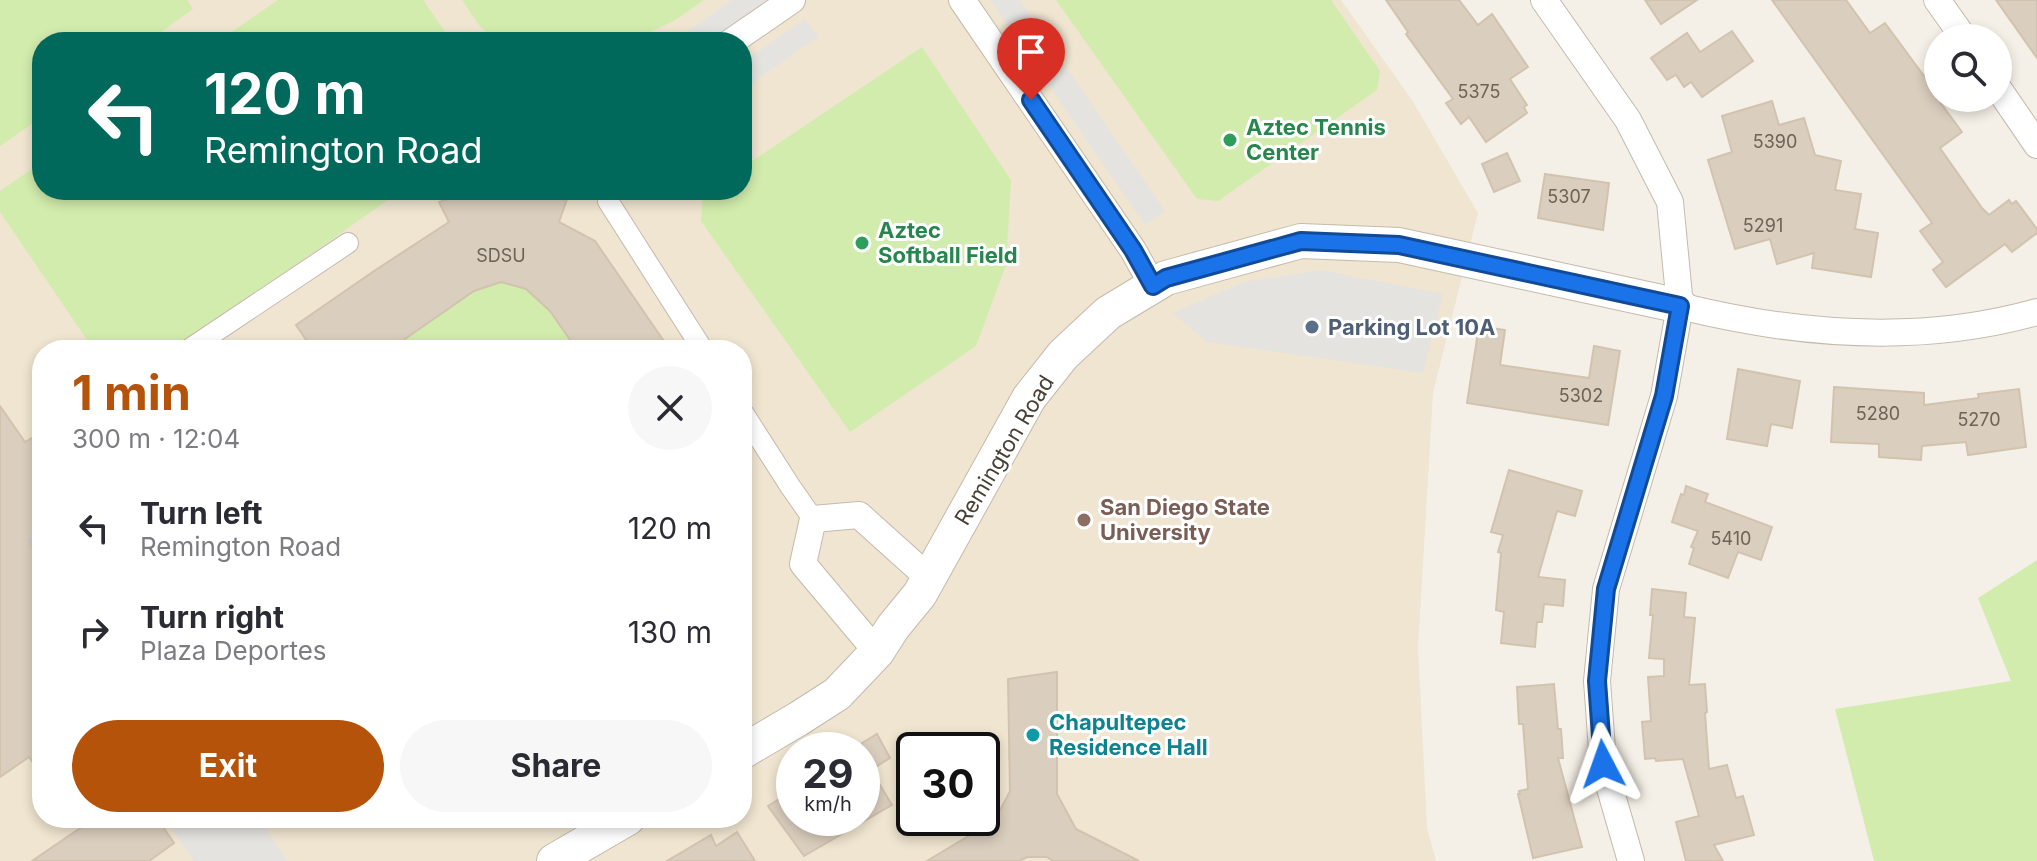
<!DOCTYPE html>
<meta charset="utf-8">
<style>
body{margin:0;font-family:Inter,sans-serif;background:#f7f7f7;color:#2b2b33;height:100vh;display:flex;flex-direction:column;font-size:30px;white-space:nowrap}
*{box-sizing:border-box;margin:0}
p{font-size:26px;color:#7c7c81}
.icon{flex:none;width:44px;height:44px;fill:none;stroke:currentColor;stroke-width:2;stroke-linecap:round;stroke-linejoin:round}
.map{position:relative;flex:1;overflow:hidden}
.details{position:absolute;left:32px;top:340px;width:720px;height:488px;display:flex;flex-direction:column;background:#fff;border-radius:32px;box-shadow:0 4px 12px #0003}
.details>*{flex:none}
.hud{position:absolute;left:32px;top:32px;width:720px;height:168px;border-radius:32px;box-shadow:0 4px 12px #0003;background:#00695c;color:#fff;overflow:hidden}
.fabs{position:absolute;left:1924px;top:24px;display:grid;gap:16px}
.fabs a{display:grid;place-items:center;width:88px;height:88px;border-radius:50%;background:#fff;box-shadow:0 4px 12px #0003;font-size:40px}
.speed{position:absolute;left:776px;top:732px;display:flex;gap:16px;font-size:40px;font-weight:700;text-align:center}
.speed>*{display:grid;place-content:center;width:104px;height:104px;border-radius:50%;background:#fff;box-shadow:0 4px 12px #0003;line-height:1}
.speed small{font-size:20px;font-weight:400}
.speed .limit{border:4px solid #111;border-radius:12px;background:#fff;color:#111}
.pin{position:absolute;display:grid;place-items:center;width:68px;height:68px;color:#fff;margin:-82px -34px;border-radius:50% 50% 50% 0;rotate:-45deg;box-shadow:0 0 8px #0007}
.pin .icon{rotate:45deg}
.me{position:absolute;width:88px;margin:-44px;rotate:356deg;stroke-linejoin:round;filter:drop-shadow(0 0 6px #0008)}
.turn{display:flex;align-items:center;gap:28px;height:168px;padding:0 40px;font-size:36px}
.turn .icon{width:104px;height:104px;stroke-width:2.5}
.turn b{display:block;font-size:56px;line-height:68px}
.round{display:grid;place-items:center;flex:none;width:84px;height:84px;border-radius:42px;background:#f7f7f7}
.overview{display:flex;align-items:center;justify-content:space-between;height:136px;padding:0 40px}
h1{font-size:48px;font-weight:700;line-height:60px;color:#b45309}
.cta{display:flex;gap:16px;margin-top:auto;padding:16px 40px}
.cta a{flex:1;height:92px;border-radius:48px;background:#b45309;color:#fff;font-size:32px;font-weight:700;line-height:92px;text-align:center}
.cta a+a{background:#f7f7f7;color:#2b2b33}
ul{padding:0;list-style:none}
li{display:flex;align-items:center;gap:24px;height:104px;padding:0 40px}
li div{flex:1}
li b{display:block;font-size:30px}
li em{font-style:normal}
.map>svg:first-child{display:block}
.education{fill:#efe5d0;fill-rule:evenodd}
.green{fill:#d2ecad}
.parking{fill:#e5e3df}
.building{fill:#dacebe;stroke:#d2c3ae;stroke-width:2}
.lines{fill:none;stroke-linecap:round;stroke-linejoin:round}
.pedestrian-tunnel{stroke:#d2cdc3;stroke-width:20;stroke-dasharray:20 10;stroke-linecap:butt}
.pedestrian-casing{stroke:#c4baac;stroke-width:22}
.minor-casing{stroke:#c4baac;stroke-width:28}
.tertiary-casing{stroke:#c4baac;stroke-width:36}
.pedestrian{stroke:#fff;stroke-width:20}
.minor{stroke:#fff;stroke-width:26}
.tertiary{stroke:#fff;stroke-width:34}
.route-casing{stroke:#114b97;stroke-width:20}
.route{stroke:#1a73e8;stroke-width:14}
.leisure-dot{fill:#2e9e5b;stroke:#fff;stroke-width:3}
.service-dot{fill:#5c6f8a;stroke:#fff;stroke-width:3}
.education-dot{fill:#8d6e63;stroke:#fff;stroke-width:3}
.culture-dot{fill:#0f9aa8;stroke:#fff;stroke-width:3}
.labels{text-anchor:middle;stroke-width:6;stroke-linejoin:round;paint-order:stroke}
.number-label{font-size:18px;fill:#6c6457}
.leisure-label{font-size:22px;font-weight:bold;fill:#27864d;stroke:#fff;text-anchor:start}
.service-label{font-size:22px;font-weight:bold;fill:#4e5e75;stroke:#fff;text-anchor:start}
.street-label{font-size:22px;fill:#484035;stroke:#fff}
.education-label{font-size:22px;font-weight:bold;fill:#785e54;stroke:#fff;text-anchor:start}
.culture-label{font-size:22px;font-weight:bold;fill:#0d838f;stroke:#fff;text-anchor:start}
</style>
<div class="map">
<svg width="2037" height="861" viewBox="0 0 2037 861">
<rect width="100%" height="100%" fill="#f5f0e7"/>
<path class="education" d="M 0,0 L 1341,0 L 1412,100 L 1478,213 L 1433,393 L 1418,648 L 1427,828 L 1436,861 L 0,861 ZM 42,42 L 742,42 L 742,190 L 42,190 ZM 42,350 L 742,350 L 742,818 L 42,818 ZM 794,750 L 862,750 L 862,818 L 794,818 ZM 914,750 L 982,750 L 982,818 L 914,818 Z"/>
<g class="green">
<polygon points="0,0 187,0 193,9 147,42 42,42 42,117 0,146"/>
<polygon points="278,0 423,0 452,42 217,42"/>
<polygon points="462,0 704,0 675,20 629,42 497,42 479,25"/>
<polygon points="1056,0 1331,0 1380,71 1377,90 1218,201 1197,199"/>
<polygon points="922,47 1011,180 1006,265 976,346 850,432 701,221 703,194 709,190 742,190 742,168"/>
<polygon points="42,162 42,190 402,190 175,350 94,350 0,212 0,191"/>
<polygon points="501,282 526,289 550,311 577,350 389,350 474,291"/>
<polygon points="2037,560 2037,861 1874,861 1835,709 2011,681 1978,598"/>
</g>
<g class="parking">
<polygon points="732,0 772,0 712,42 695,42 688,31"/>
<polygon points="990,0 1020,0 1165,211 1145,225"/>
<polygon points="805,19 818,37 742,90 742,63"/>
<polygon points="1320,270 1443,294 1423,373 1207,342 1173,313 1244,282"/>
<polygon points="164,818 258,818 288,861 194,861"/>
</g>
<g class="building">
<polygon points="1386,0 1459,0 1478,25 1492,14 1528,67 1510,79 1527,105 1524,107 1527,113 1486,142 1469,117 1461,124 1446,103 1453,99 1406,34 1408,32"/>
<polygon points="1645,0 1697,0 1661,24"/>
<polygon points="1772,0 1846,0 1870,33 1885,23 1938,95 1938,98 1942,101 1940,102 1962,132 1940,148 1982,208 1989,215 2009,200 2012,204 2016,201 2037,229 2037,233 2012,252 2005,244 1946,287 1933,270 1943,262 1920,231 1932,223"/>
<polygon points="1996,0 2037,0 2037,58"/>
<polygon points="1732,31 1753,61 1702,97 1691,82 1684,87 1676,75 1667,80 1651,58 1687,33 1700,52"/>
<polygon points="1772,101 1779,125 1804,118 1815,155 1841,161 1835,190 1861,194 1855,229 1878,233 1871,277 1812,268 1814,253 1777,264 1770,239 1735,249 1708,160 1732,152 1722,116"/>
<polygon points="1507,153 1520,181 1494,192 1482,164"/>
<polygon points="1545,174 1609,183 1603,230 1538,218"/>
<polygon points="473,190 535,190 567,199 559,222 595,241 670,350 577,350 550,311 526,289 501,282 474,291 389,350 313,350 296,325 374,271 449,222 439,202"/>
<polygon points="1479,326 1505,330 1500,365 1589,378 1594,346 1620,351 1608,425 1467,403"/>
<polygon points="1738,369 1800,381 1792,428 1771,424 1767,446 1727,439"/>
<polygon points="1834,387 1924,393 1924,405 1979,398 1978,394 2019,389 2026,447 1968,455 1966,442 1922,446 1921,460 1879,457 1879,444 1831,442"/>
<polygon points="0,406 25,442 42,432 42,775 29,757 0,777"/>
<polygon points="1509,470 1582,491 1575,516 1557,511 1538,577 1565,580 1563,606 1544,604 1542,622 1537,622 1535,647 1501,643 1504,612 1496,610 1501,553 1498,552 1503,535 1491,532"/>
<polygon points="1686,486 1708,494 1705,502 1772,527 1761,560 1738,552 1728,578 1689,564 1694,548 1691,547 1698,531 1672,522 1681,494 1684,495"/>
<polygon points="1652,589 1686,593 1684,617 1695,618 1689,685 1705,684 1707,712 1705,713 1709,769 1727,765 1736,798 1743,796 1754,835 1714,845 1723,861 1686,861 1676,822 1699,816 1683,759 1656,761 1655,758 1645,759 1642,722 1651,721 1648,677 1664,676 1664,659 1649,658 1653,615 1650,615"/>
<polygon points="1057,672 1057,794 1076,829 1139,861 1053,861 1047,857 1027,857 1019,861 927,861 995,820 1010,791 1008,679"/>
<polygon points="1554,684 1558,729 1561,729 1563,758 1558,758 1582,847 1533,858 1518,794 1520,794 1519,791 1528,789 1523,724 1519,724 1517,687"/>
<polygon points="877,734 890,758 871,770 892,805 804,856 768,806 794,790 794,818 862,818 862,743"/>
<polygon points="95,818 157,818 174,843 149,861 32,861"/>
<polygon points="737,832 755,861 667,861 711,835 716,846"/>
</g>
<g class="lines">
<polyline class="pedestrian-tunnel" points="33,549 42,542"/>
<defs>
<g id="pedestrian">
<polyline points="611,190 608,201 703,350"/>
<polyline points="188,350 348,243"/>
<polyline points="742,411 790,486 813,519"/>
</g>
<g id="minor">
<polyline points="962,0 1133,250 1153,286"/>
<polyline points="1544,0 1628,120 1670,202 1680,306 1664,396 1606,589 1597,681 1603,764 1631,861"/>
<polyline points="1937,0 1964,38"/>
<polyline points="731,42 792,0"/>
<polyline points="1998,88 2037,145"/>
<path d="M 1680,306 C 1796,335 1920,345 2037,312"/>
<polyline points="877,652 803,564 813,519 859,515 929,578"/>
</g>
<g id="tertiary">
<polyline points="742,752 798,719 837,694 877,652 893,627 920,594 1029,398 1063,355 1108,313 1166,278 1301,241 1399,245 1680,306"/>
<polyline points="554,861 628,818"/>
</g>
</defs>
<use href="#pedestrian" class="pedestrian-casing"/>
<use href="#minor" class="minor-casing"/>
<use href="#tertiary" class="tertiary-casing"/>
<use href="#pedestrian" class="pedestrian"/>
<use href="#minor" class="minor"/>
<use href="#tertiary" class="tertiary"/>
</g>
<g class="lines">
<defs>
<polyline id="route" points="1031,100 1133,250 1153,286 1166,278 1301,241 1399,245 1680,306 1664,396 1606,589 1597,681 1603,764"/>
</defs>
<use href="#route" class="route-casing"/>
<use href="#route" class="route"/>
</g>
<g class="leisure-dot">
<circle cx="1230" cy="140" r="8"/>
<circle cx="862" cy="243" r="8"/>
</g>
<circle class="service-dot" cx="1312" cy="327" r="8"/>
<circle class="education-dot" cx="1084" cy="520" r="8"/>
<circle class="culture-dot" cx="1033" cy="735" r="8"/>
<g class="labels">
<g class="number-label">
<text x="1479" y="98">5375</text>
<text x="1775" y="148">5390</text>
<text x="1569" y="203">5307</text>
<text x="1763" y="232">5291</text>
<text x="501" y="262">SDSU</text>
<text x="1581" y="402">5302</text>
<text x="1878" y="420">5280</text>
<text x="1979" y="426">5270</text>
<text x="1731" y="545">5410</text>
</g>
<g class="leisure-label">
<text x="1246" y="135">Aztec Tennis<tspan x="1246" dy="25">Center</tspan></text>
<text x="878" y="238">Aztec<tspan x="878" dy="25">Softball Field</tspan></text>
</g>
<g class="service-label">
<text x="1328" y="335">Parking Lot 10A</text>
</g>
<g class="street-label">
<text transform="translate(1004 450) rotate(-59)" y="8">Remington Road</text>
</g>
<g class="education-label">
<text x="1100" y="515">San Diego State<tspan x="1100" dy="25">University</tspan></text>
</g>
<g class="culture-label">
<text x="1049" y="730">Chapultepec<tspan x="1049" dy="25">Residence Hall</tspan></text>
</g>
</g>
</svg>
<div class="fabs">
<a><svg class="icon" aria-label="search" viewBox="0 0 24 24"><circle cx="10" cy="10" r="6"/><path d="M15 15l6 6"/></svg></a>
</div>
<div class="speed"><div>29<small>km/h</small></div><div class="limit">30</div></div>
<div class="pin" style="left:1031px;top:100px;background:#d93025"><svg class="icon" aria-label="arrive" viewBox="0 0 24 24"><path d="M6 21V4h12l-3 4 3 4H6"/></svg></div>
<svg class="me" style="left:1603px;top:764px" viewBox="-20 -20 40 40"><path d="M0-17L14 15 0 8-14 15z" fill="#1a73e8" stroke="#fff" stroke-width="4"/></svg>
<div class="hud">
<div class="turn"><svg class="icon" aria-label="left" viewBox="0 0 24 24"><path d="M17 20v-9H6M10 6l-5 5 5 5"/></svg><div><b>120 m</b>Remington Road</div></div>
</div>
<section class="details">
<div class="overview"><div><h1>1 min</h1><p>300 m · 12:04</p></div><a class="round"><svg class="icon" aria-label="close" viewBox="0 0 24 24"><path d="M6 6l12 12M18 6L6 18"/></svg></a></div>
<ul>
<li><svg class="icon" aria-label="left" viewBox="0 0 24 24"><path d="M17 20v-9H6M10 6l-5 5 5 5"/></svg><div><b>Turn left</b><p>Remington Road</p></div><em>120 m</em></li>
<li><svg class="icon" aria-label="right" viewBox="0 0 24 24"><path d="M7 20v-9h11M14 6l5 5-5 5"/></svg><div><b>Turn right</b><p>Plaza Deportes</p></div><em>130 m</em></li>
</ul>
<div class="cta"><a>Exit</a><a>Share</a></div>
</section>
</div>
